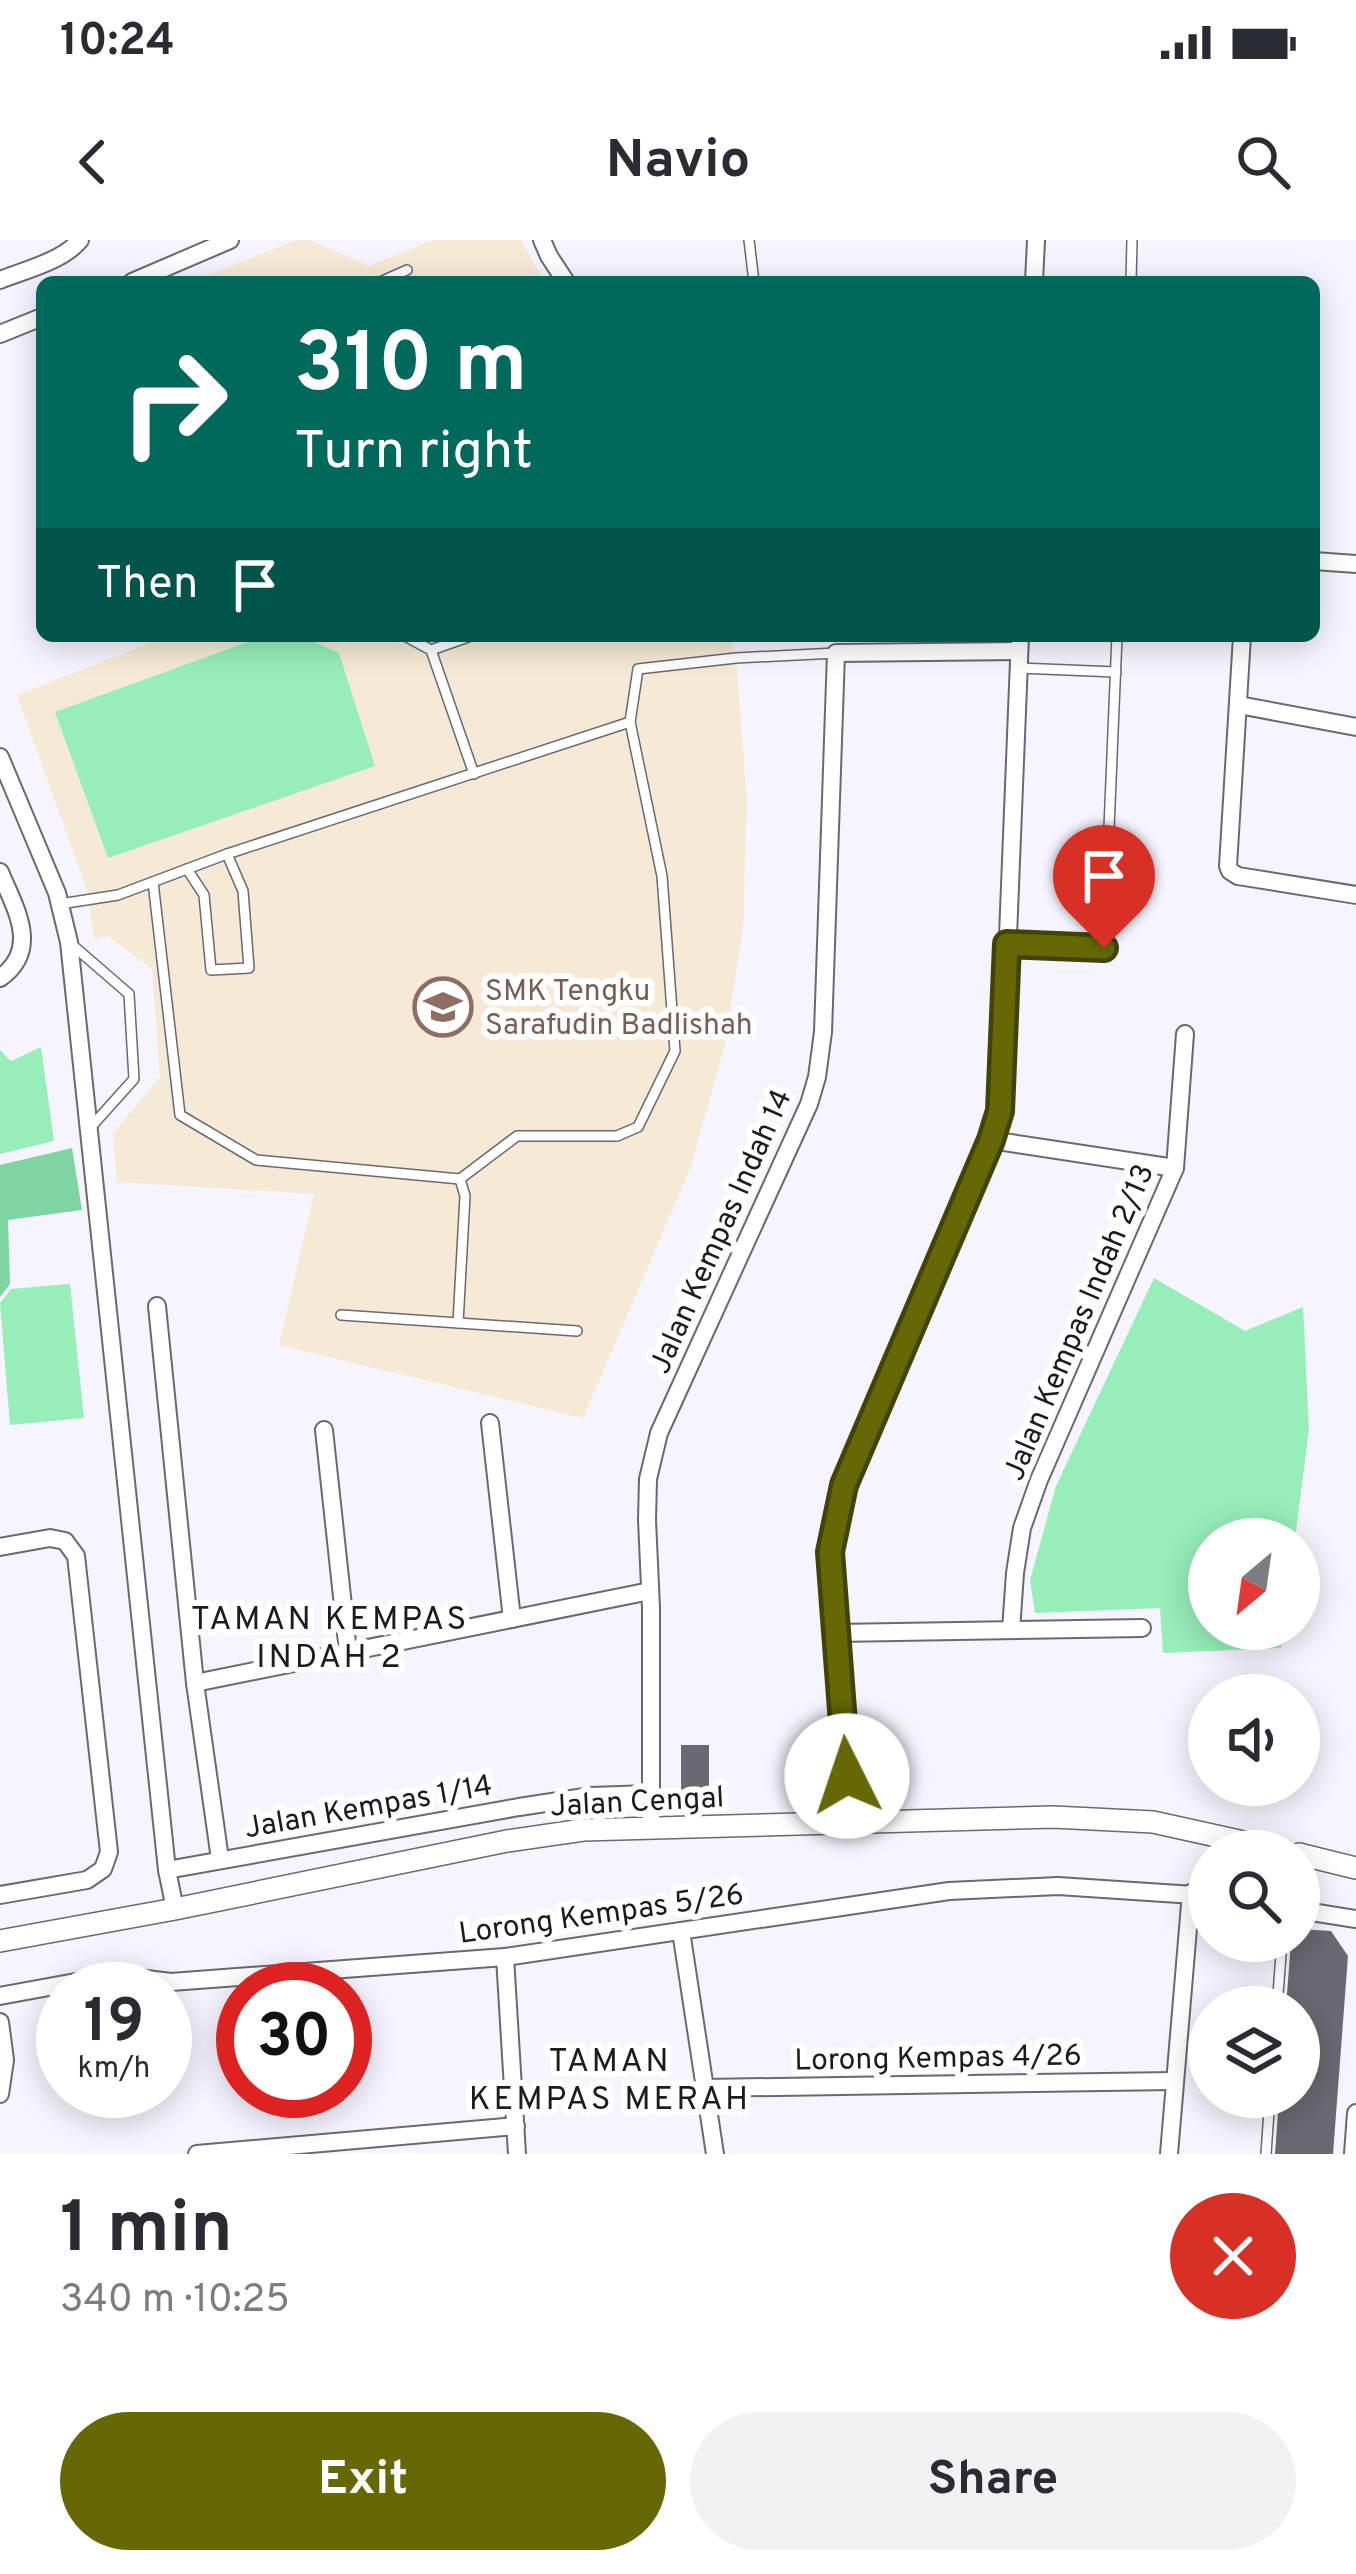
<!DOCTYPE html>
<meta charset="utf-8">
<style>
body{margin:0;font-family:Overpass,sans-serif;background:#f2f2f3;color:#2b2b33;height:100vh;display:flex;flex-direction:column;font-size:45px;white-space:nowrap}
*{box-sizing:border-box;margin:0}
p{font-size:39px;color:#7c7c81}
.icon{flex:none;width:66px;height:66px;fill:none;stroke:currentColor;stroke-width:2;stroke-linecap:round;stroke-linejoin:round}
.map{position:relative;height:1914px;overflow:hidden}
.drawer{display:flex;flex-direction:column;background:#fff;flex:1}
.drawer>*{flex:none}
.top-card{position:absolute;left:36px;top:36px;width:1284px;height:366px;border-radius:18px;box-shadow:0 6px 30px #0003;background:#00695c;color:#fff;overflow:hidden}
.needle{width:78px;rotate:209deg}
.buttons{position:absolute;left:1188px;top:1278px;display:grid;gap:24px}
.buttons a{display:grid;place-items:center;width:132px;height:132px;border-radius:50%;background:#fff;box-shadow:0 6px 30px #0003;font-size:60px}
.speed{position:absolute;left:36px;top:1722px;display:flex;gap:24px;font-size:60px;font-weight:700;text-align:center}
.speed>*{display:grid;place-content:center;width:156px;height:156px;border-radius:50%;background:#fff;box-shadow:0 6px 30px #0003;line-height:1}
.speed small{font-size:30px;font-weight:400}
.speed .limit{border:18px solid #d22;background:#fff;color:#111}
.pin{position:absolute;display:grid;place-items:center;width:102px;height:102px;color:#fff;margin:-123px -51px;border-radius:50% 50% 50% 0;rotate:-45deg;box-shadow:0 0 12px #0007}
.pin .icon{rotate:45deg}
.me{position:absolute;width:132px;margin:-66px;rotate:356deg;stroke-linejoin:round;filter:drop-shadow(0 0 9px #0008)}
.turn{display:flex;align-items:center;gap:42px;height:252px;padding:0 60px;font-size:54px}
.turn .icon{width:156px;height:156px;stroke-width:2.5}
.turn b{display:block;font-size:84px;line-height:102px}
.then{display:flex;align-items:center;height:114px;padding:0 60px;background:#0003;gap:24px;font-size:45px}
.round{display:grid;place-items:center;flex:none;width:126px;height:126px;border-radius:63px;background:#f2f2f3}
.summary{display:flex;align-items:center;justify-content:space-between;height:204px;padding:0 60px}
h1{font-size:72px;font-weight:700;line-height:90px}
.primary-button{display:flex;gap:24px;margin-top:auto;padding:24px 60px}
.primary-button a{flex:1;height:138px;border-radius:72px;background:#656805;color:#fff;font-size:48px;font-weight:700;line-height:138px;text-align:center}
.primary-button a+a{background:#f2f2f3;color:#2b2b33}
.status{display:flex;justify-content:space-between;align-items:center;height:84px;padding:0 60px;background:#fff;direction:ltr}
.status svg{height:33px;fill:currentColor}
header{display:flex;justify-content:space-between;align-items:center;height:156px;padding:0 60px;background:#fff;font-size:54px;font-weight:700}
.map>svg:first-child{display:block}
.education{fill:#f6ead6}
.green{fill:#97eeb9}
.forest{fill:#7ed5a1}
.building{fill:#6a6971}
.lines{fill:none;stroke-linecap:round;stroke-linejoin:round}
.service-casing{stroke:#6a6971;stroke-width:12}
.minor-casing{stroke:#6a6971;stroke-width:20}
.tertiary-casing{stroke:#6a6971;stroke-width:24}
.service{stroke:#fff;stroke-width:9}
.minor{stroke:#fff;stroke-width:16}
.tertiary{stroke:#fff;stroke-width:21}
.route-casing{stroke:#424403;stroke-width:30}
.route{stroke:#656805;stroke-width:21}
.labels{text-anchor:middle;stroke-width:12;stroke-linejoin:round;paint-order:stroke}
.education-label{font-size:30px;fill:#785e54;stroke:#fff;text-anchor:start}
.street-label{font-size:30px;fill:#1c1b1f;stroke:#fff}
.neighbourhood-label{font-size:33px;letter-spacing:3px;fill:#1c1b1f;stroke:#fff}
</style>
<div class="status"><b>10:24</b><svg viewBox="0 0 49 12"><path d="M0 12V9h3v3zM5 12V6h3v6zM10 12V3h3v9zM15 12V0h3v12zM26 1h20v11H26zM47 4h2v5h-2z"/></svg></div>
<header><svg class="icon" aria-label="back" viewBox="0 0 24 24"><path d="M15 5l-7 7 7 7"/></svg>Navio<svg class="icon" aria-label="search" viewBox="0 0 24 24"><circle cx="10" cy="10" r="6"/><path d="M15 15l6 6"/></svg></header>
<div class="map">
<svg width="1356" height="1914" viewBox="0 0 1356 1914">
<rect width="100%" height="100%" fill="#f6f4fe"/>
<g class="education">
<polygon points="296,0 310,0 369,26 433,0 521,0 544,42 192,42"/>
<polygon points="148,396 730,396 736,418 747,563 743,686 725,805 690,929 583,1178 279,1105 314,954 117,942 113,893 160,837 152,729 108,696 94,699 87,650 17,455 150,403"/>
</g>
<g class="green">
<polygon points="264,396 300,396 339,413 375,526 108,618 55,472"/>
<polygon points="41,807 54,901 0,914 0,810 11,821"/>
<polygon points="1154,1038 1245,1091 1303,1067 1309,1189 1295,1299 1209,1299 1209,1389 1283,1389 1281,1408 1163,1413 1160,1368 1035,1373 1030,1340 1056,1246"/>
<polygon points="70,1044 84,1178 10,1185 0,1063 11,1049"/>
</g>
<polygon class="forest" points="72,908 82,970 8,980 10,1044 0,1057 0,925"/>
<g class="building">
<rect x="681" y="1505" width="28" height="50"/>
<polygon points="1299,1689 1331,1691 1348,1716 1333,1914 1275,1914 1279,1857 1299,1857 1299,1767 1286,1767 1291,1701 1299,1701"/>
</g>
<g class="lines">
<defs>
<g id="service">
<polyline points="749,0 754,42"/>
<polyline points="380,42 407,30"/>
<polyline points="1131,42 1132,0"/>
<polyline points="405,396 431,410 474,534"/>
<polyline points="431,410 471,396"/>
<polyline points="1019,428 1116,432"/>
<polyline points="187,629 204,655 211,730 249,728 243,651 227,614"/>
<polyline points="153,642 180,875 256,920 460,939 517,896 617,896 638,887 675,811 662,636 630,482 638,429 736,418 836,413"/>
<polyline points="60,664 118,655 227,614 630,482"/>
<polyline points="70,703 129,754 134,839 90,888"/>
<polyline points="1007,704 1104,708 1117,396"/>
<polyline points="341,1075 577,1091"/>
<polyline points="458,1083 465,956 460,939"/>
<polyline points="1277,1767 1282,1701"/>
<polyline points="1266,1914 1270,1857"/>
</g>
<g id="minor">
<polyline points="542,0 549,16 566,42"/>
<path d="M 0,40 C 25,30 63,21 80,0"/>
<polyline points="132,42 230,0"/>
<polyline points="1034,42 1036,0"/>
<polyline points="0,94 42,77"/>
<polyline points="1314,321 1356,324"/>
<polyline points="1242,396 1228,626 1230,631 1238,636 1356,655"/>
<polyline points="1239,465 1356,487"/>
<polyline points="0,517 57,653 69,702 167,1630 175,1669"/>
<path d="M 0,632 C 15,668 41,709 0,738"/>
<polyline points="991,900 1175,928"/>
<polyline points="157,1066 195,1443 220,1619"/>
<polyline points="490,1183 512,1379"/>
<polyline points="324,1190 348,1412"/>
<polyline points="0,1307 50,1298 65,1301 76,1316 109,1612 103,1629 87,1640 0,1655"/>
<polyline points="1011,1390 1015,1333 1022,1288 1039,1240 1175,928 1185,794"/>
<polyline points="836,1393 1142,1388"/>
<polyline points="195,1443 650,1351"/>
<polyline points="850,1584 830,1313 844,1245 991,900 1001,871 1020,396"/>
<polyline points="651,1588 651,1368 647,1280 648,1239 659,1193 809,864 817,837 823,792 836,413 1019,411"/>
<polyline points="167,1630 519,1567 591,1556 650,1554"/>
<polyline points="1299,1670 1356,1679"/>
<polyline points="681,1691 715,1914"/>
<polyline points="505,1717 517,1914"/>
<polyline points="0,1756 114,1735 171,1742 505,1717 949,1651 1058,1646 1209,1656"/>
<polyline points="0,1782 5,1820 0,1854"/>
<polyline points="704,1848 1174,1841"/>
<polyline points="197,1914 516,1886"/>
<polyline points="1169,1914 1191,1653"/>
<polyline points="1353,1914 1356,1873"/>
</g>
<g id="tertiary">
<polyline points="1299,1614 1356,1628"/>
<polyline points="0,1701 175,1669 507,1601 583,1590 1053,1577 1153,1582 1284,1611"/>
</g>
</defs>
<use href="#service" class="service-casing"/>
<use href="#minor" class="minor-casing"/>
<use href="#tertiary" class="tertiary-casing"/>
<use href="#service" class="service"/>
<use href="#minor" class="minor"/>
<use href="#tertiary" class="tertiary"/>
</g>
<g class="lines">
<defs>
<polyline id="route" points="847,1536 830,1312 844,1245 991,900 1000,871 1007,704 1104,708"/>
</defs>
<use href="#route" class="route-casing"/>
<use href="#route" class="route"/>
</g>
<defs>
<symbol id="school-ring" viewBox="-11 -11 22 22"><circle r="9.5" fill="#fff" stroke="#8d6e63" stroke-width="1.5"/><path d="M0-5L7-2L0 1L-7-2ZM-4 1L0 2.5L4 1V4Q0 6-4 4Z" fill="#8d6e63"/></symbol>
</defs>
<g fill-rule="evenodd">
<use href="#school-ring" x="410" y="734" width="66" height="66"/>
</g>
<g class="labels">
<g class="education-label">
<text x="485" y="760">SMK Tengku<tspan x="485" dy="34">Sarafudin Badlishah</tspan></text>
</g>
<g class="street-label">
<text transform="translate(720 991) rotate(-66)" y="10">Jalan Kempas Indah 14</text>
<text transform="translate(1078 1082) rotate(-67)" y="10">Jalan Kempas Indah 2/13</text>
<text transform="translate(637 1561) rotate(-3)" y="10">Jalan Cengal</text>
<text transform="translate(368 1566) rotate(-10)" y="10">Jalan Kempas 1/14</text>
<text transform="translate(601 1673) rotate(-8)" y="10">Lorong Kempas 5/26</text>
<text transform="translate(938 1817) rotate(-1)" y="10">Lorong Kempas 4/26</text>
</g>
<g class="neighbourhood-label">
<text x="330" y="1389">TAMAN KEMPAS<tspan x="330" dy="38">INDAH 2</tspan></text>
<text x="610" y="1831">TAMAN<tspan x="610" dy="38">KEMPAS MERAH</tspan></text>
</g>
</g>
</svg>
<div class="buttons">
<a><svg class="needle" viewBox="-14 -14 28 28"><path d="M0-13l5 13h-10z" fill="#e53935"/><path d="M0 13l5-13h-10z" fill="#7c7c81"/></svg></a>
<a><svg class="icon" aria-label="sound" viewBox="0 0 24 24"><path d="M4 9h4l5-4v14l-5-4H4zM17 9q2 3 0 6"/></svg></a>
<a><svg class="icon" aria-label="search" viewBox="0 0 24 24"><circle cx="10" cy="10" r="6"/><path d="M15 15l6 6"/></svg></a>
<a><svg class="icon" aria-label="layers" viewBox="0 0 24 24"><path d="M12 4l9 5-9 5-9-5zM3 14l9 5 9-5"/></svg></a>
</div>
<div class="speed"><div>19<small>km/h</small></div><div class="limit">30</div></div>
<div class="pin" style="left:1104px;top:708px;background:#d93025"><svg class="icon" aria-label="arrive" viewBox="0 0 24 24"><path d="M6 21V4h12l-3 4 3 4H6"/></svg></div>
<svg class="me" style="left:847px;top:1536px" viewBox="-20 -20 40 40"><circle r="19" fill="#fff"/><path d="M0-13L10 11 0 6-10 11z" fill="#656805"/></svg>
<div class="top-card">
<div class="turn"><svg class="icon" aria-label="right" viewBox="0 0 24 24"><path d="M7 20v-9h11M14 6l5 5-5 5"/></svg><div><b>310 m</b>Turn right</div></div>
<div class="then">Then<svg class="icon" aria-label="arrive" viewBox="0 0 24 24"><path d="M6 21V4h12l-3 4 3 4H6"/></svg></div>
</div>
</div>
<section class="drawer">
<div class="summary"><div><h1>1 min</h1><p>340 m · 10:25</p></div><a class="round" style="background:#d93025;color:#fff"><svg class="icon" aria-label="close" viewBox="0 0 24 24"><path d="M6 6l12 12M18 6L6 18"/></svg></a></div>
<div class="primary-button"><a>Exit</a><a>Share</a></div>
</section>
